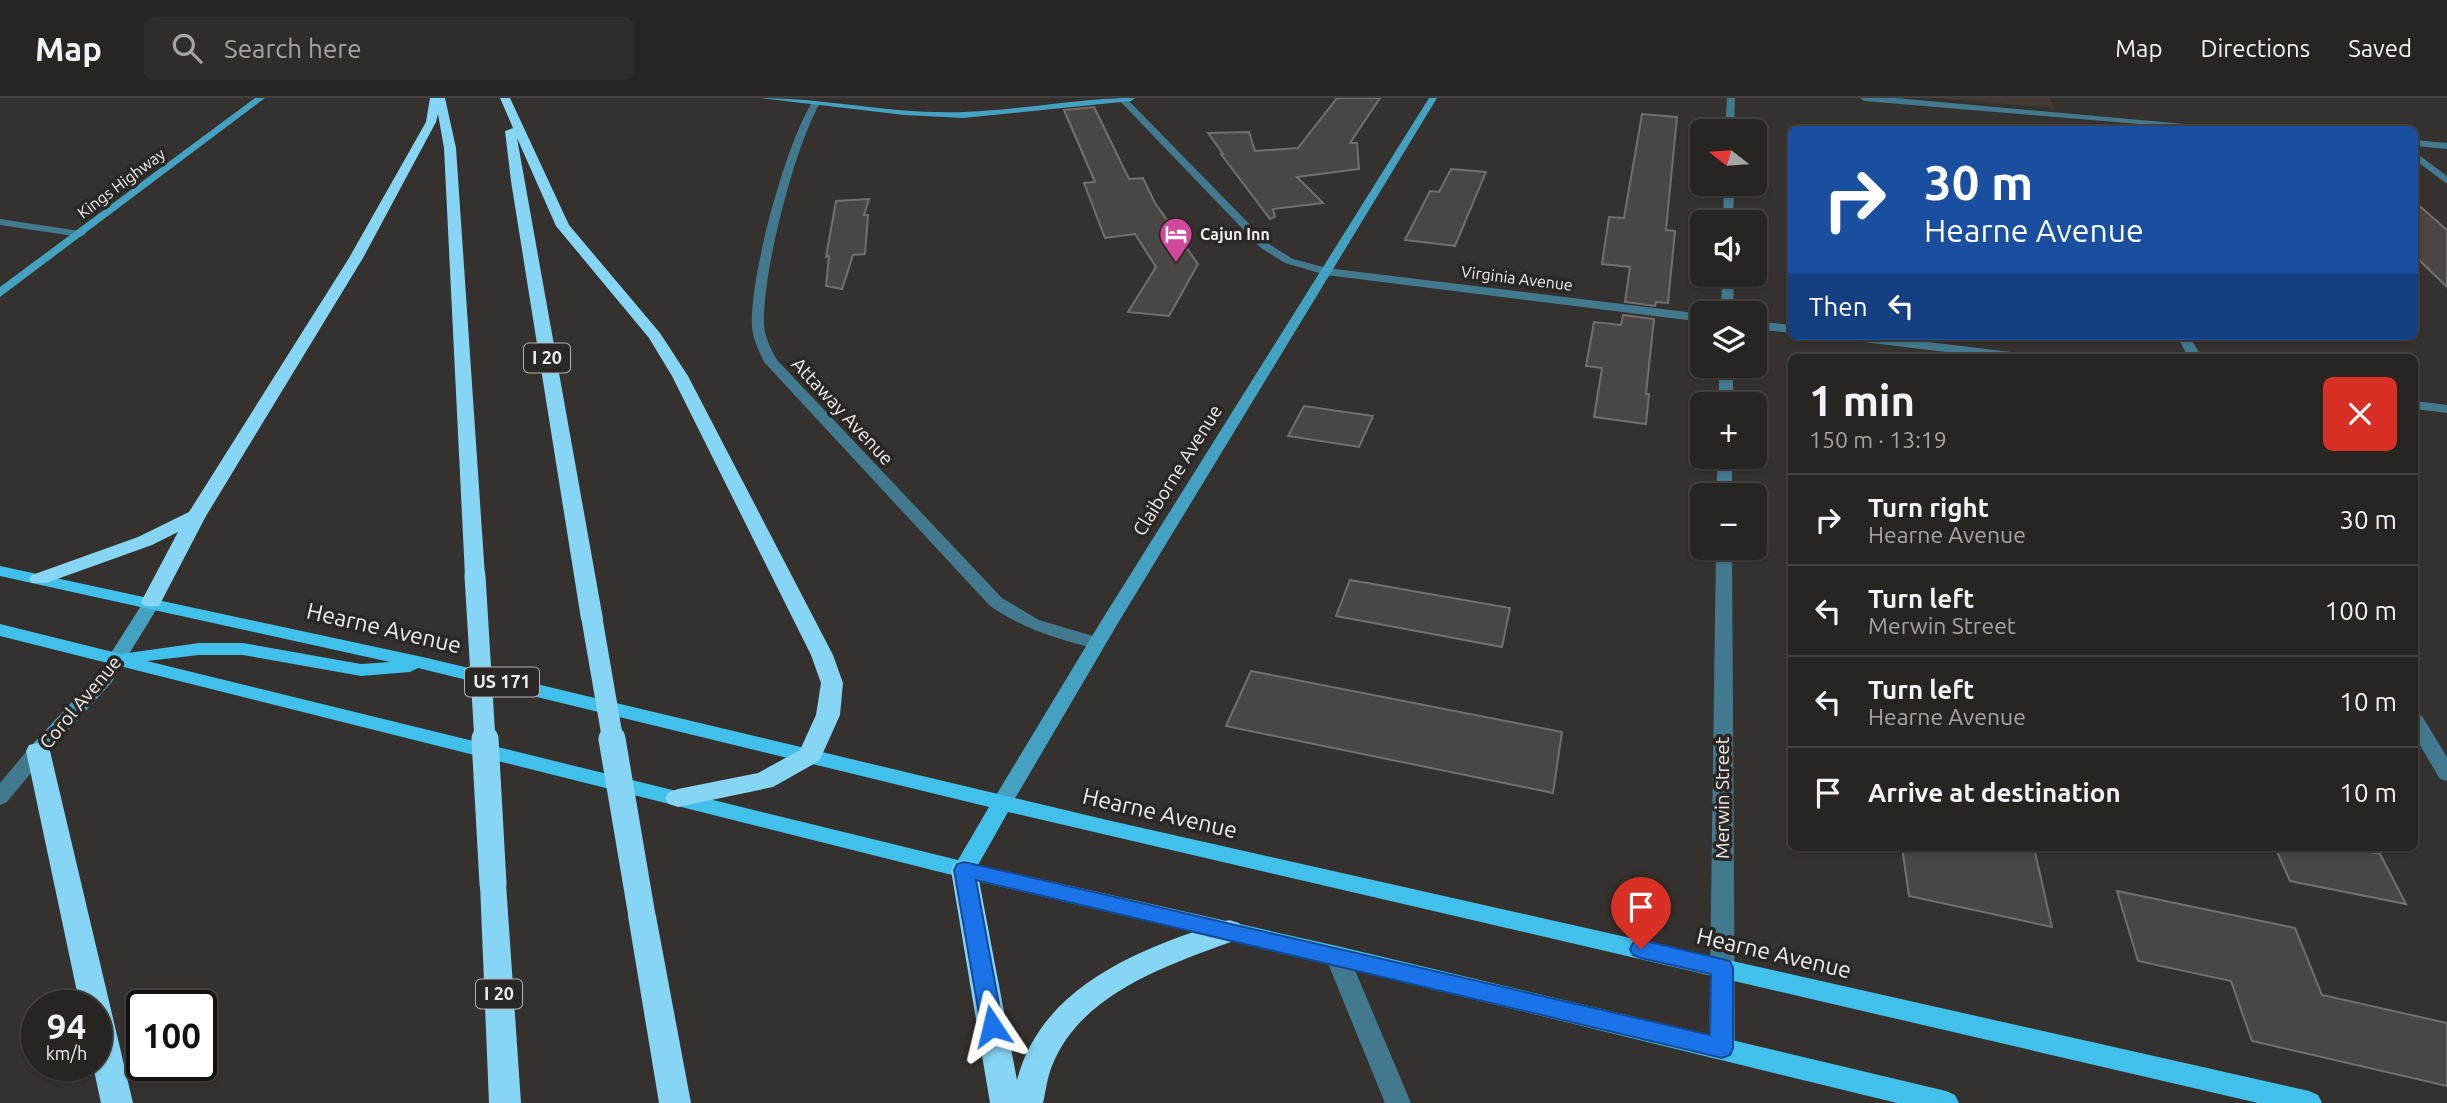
<!DOCTYPE html>
<meta charset="utf-8">
<style>
body{margin:0;font-family:Ubuntu,sans-serif;background:#2f2d2a;color:#f1f3f6;height:100vh;display:flex;flex-direction:column;font-size:26px;white-space:nowrap}
*{box-sizing:border-box;margin:0}
p{font-size:23px;color:#a4a5a5}
.icon{flex:none;width:38px;height:38px;fill:none;stroke:currentColor;stroke-width:2;stroke-linecap:round;stroke-linejoin:round}
.map{position:relative;flex:1;overflow:hidden}
.drawer{position:absolute;left:1788px;top:256px;width:630px;height:497px;display:flex;flex-direction:column;background:#272522;border-radius:10px;box-shadow:0 2px 5px #0004,0 0 0 2px #434240}
.drawer>*{flex:none}
.top-card{position:absolute;left:1788px;top:28px;width:630px;height:214px;border-radius:10px;box-shadow:0 2px 5px #0004,0 0 0 2px #434240;background:#1a4fa0;color:#fff;overflow:hidden}
.needle{width:46px;rotate:287deg}
.fabs{position:absolute;left:1690px;top:21px;display:grid;gap:14px}
.fabs a{display:grid;place-items:center;width:77px;height:77px;border-radius:10px;background:#272522;box-shadow:0 2px 5px #0004,0 0 0 2px #434240;font-size:35px}
.speed{position:absolute;left:21px;top:892px;display:flex;gap:14px;font-size:35px;font-weight:700;text-align:center}
.speed>*{display:grid;place-content:center;width:91px;height:91px;border-radius:50%;background:#272522;box-shadow:0 2px 5px #0004,0 0 0 2px #434240;line-height:1}
.speed small{font-size:18px;font-weight:400}
.speed .limit{border:4px solid #111;border-radius:10px;background:#fff;color:#111}
.pin{position:absolute;display:grid;place-items:center;width:60px;height:60px;color:#fff;margin:-72px -30px;border-radius:50% 50% 50% 0;rotate:-45deg;box-shadow:0 0 7px #0007}
.pin .icon{rotate:45deg}
.me{position:absolute;width:77px;margin:-38px;rotate:350deg;stroke-linejoin:round;filter:drop-shadow(0 0 5px #0008)}
.turn{display:flex;align-items:center;gap:24px;height:147px;padding:0 21px;font-size:32px}
.turn .icon{width:91px;height:91px;stroke-width:2.5}
.turn b{display:block;font-size:49px;line-height:60px}
.then{display:flex;align-items:center;height:66px;padding:0 21px;background:#0003;gap:14px;font-size:26px}
.round{display:grid;place-items:center;flex:none;width:74px;height:74px;border-radius:10px;background:#2f2d2a}
.summary{display:flex;align-items:center;justify-content:space-between;height:119px;padding:0 21px}
h1{font-size:42px;font-weight:700;line-height:52px}
ul{padding:0;list-style:none}
li{display:flex;align-items:center;gap:21px;height:91px;padding:0 21px;border-top:2px solid #434240}
li div{flex:1}
li b{display:block;font-size:26px}
li em{font-style:normal}
header{display:flex;align-items:center;gap:42px;box-sizing:border-box;height:98px;padding:0 35px;background:#272522;border-bottom:2px solid #434240}
header strong{font-size:33px}
nav{display:flex;gap:38px;margin-inline-start:auto;font-size:24px}
.search{width:490px;height:63px;background:#2f2d2a;display:flex;align-items:center;gap:18px;box-sizing:border-box;padding:0 24px;border-radius:10px;color:#a4a5a5;font-size:26px}
.map>svg:first-child{display:block}
.built{fill:#433a34}
.building{fill:#4a4644;stroke:#726f6c;stroke-width:2}
.lines{fill:none;stroke-linecap:round;stroke-linejoin:round}
.street{fill:#43798e;fill-rule:evenodd}
.secondary{fill:#44a1c2;fill-rule:evenodd}
.primary{fill:#40c0eb;fill-rule:evenodd}
.highway{fill:#87d5f4;fill-rule:evenodd}
.highway-bridge-far1{stroke:#87d5f4;stroke-width:21}
.highway-bridge{stroke:#87d5f4;stroke-width:27}
.route{fill:#1a73e8;stroke:#114b97;stroke-width:2}
.labels{text-anchor:middle;stroke-width:7;stroke-linejoin:round;paint-order:stroke}
.far-street-label{font-size:16px;fill:#f0eeec;stroke:#2a2724}
.far-poi-label{font-size:16px;font-weight:bold;fill:#f0eeec;stroke:#2a2724;text-anchor:start}
.shield{fill:#2a2724;stroke:#b5b2b0;stroke-width:2}
.shield-label{font-size:18px;font-weight:bold;fill:#f0eeec}
.street-label{font-size:19px;fill:#f0eeec;stroke:#2a2724}
.near-street-label{font-size:23px;fill:#f0eeec;stroke:#2a2724}
</style>
<header>
<strong>Map</strong>
<div class="search"><svg class="icon" aria-label="search" viewBox="0 0 24 24"><circle cx="10" cy="10" r="6"/><path d="M15 15l6 6"/></svg>Search here</div>
<nav><a>Map</a><a>Directions</a><a>Saved</a></nav>
</header>
<div class="map">
<svg width="2447" height="1005" viewBox="0 0 2447 1005">
<rect width="100%" height="100%" fill="#34312e"/>
<polygon class="built" points="1934,0 2049,0 2055,10"/>
<g class="building">
<polygon points="1337,0 1380,0 1350,45 1357,45 1359,71 1297,79 1323,105 1273,111 1275,119 1270,121 1221,56 1223,56 1208,35 1249,34 1255,53 1298,50"/>
<polygon points="1094,9 1129,81 1143,80 1155,105 1198,166 1169,218 1128,214 1156,169 1135,136 1105,140 1084,85 1095,84 1064,12"/>
<polygon points="1642,16 1677,19 1666,132 1675,133 1668,205 1656,204 1655,208 1625,204 1630,169 1602,166 1609,119 1624,120"/>
<polygon points="1451,71 1486,74 1455,148 1405,142 1430,93 1439,94"/>
<polygon points="869,101 864,117 868,117 865,156 853,157 842,191 826,188 829,158 826,159 836,103"/>
<polygon points="2415,104 2447,132 2447,189 2415,158"/>
<polygon points="1623,217 1654,221 1646,296 1649,296 1646,326 1594,319 1602,270 1586,268 1594,224 1621,227"/>
<polygon points="1304,308 1373,318 1359,349 1288,338"/>
<polygon points="1350,482 1510,510 1502,549 1336,518"/>
<polygon points="1251,573 1562,634 1553,695 1226,628"/>
<polygon points="1902,749 2007,749 2035,754 2052,829 1909,798"/>
<polygon points="2275,749 2342,749 2380,756 2406,806 2290,783"/>
<polygon points="2117,793 2295,830 2322,897 2447,925 2447,988 2252,943 2231,883 2138,863"/>
</g>
<g class="lines">
<g class="street">
<polygon points="1117,0 1126,0 1269,146 1293,161 1327,170 1703,216 1703,224 1326,177 1285,165 1261,150"/>
<polygon points="1727,0 1735,0 1734,33 1725,33"/>
<polygon points="1860,0 1896,0 2252,32 2209,32 1864,3"/>
<path d="M 813,3 L 820,5 C 794,50 762,176 764,227 C 765,240 771,251 777,262 L 1002,500 L 1039,522 L 1103,541 L 1106,545 L 1103,549 L 1097,551 C 1058,541 1023,531 990,508 L 764,264 C 759,253 753,241 752,229 C 749,180 786,44 813,3 Z"/>
<polygon points="2415,42 2447,45 2447,51 2415,48"/>
<polygon points="2415,54 2447,78 2447,86 2415,62"/>
<polygon points="1724,86 1734,86 1733,124 1723,124"/>
<polygon points="0,121 80,133 86,136 80,139 0,127"/>
<polygon points="1722,177 1734,177 1733,215 1721,215"/>
<polygon points="1755,223 1792,227 1792,235 1755,231"/>
<polygon points="1841,238 1879,238 2019,255 2026,259 1987,259 1847,242"/>
<polygon points="2177,238 2189,238 2202,259 2188,259"/>
<rect x="1719" y="268" width="14" height="38"/>
<polygon points="2415,303 2447,307 2447,315 2415,311"/>
<polygon points="1718,359 1732,359 1732,397 1716,397"/>
<polygon points="1716,450 1732,450 1735,950 1731,958 1722,961 1713,958 1709,950"/>
<polygon points="2415,616 2422,618 2447,659 2447,683 2440,681 2415,639"/>
<polygon points="38,646 45,648 48,653 45,658 7,704 0,707 0,685 31,648"/>
<polygon points="1337,848 1345,851 1349,858 1411,1005 1385,1005 1325,858 1329,851"/>
</g>
<g class="secondary">
<polygon points="255,0 265,0 0,199 0,189"/>
<path d="M 760,0 C 828,0 896,17 964,14 C 1021,12 1078,0 1135,0 L 1131,3 L 963,20 L 904,17 Z"/>
<polygon points="1429,0 1437,0 1118,525 1010,709 1003,712 996,709 992,704 1100,525"/>
<polygon points="152,499 161,504 111,585 45,658 31,658 28,653 31,648 97,577 146,500"/>
</g>
<path class="primary" d="M 0,468 L 427,560 L 1107,722 L 2309,993 L 2318,997 L 2322,1005 L 2258,1005 L 1008,714 L 978,767 L 1337,848 L 1946,993 L 1955,997 L 1959,1005 L 1897,1005 L 1337,868 L 964,780 L 0,538 L 0,526 L 121,556 L 199,545 L 243,545 L 361,566 L 390,564 L 0,478 ZM 199,557 L 243,557 L 361,578 L 410,574 L 418,570 L 989,709 L 958,762 L 147,563 Z"/>
<g class="highway">
<polygon points="430,0 445,0 456,50 485,478 482,482 468,482 465,478 444,50 438,16 436,24 363,160 206,418 159,508 145,508 141,504 178,434 152,447 46,485 32,485 29,481 32,477 138,439 189,414 349,160 426,24"/>
<polygon points="500,0 510,0 569,127 660,235 688,278 833,557 843,585 840,617 822,657 819,663 773,689 678,709 669,706 665,700 669,694 678,691 758,675 800,652 816,617 821,585 811,557 672,278 649,240 556,128 517,40 603,521 600,526 584,526 581,521 511,83 505,33 513,30"/>
<polygon points="38,645 47,647 50,653 133,1005 101,1005 93,968 96,968 96,908 80,908 26,653 29,647"/>
<path d="M 964,762 L 973,765 L 977,772 L 1017,982 C 1043,885 1143,850 1229,822 L 1239,825 L 1243,833 L 1239,841 C 1171,866 1081,894 1052,968 C 1047,980 1046,993 1043,1005 L 990,1005 L 951,772 L 955,765 Z"/>
<polygon points="493,776 503,779 506,786 521,1005 489,1005 480,786 483,779"/>
<polygon points="642,807 652,810 656,818 691,1005 659,1005 628,818 632,810"/>
</g>
<g class="highway-bridge-far1">
<polyline points="475,478 485,643"/>
<polyline points="592,521 613,643"/>
</g>
<g class="highway-bridge">
<polyline points="485,641 493,786"/>
<polyline points="612,641 642,818"/>
</g>
</g>
<polygon class="route" points="964,764 1710,937 1711,876 1641,860 1633,857 1630,851 1633,845 1641,842 1722,861 1730,863 1733,870 1733,950 1730,957 1722,960 976,782 1003,928 1000,935 992,937 984,935 981,928 954,772 957,766"/>
<defs>
<symbol id="hotel-pin" viewBox="-11 -11 22 30"><path d="M0 17L-7.5 6A9.5 9.5 0 1 1 7.5 6Z" fill="#d1479c" stroke="#2a2724"/><path d="M-6-4.5h1.5V1H6V5H4.5V3h-9V5H-6ZM-4 0a1.8 1.8 0 1 1 3.6 0ZM.5 0V-2.5h3Q6-2.5 6 0Z" fill="#fff"/></symbol>
</defs>
<g fill-rule="evenodd">
<use href="#hotel-pin" x="1157" y="117" width="38" height="52"/>
</g>
<g class="labels">
<g class="far-street-label">
<text transform="translate(121 85) rotate(-37)" y="6">Kings Highway</text>
<text transform="translate(1517 180) rotate(7)" y="6">Virginia Avenue</text>
</g>
<g class="far-poi-label">
<text x="1200" y="142">Cajun Inn</text>
</g>
<g class="shield">
<rect x="524" y="245.5" width="46" height="29" rx="5"/>
<rect x="465" y="569.5" width="74" height="29" rx="5"/>
<rect x="476" y="881.5" width="46" height="29" rx="5"/>
</g>
<g class="shield-label">
<text x="547" y="266">I 20</text>
<text x="502" y="590">US 171</text>
<text x="499" y="902">I 20</text>
</g>
<g class="street-label">
<text transform="translate(843 313) rotate(47)" y="7">Attaway Avenue</text>
<text transform="translate(1177 372) rotate(-58)" y="7">Claiborne Avenue</text>
<text transform="translate(80 604) rotate(-50)" y="7">Corol Avenue</text>
<text transform="translate(1722 700) rotate(-90)" y="7">Merwin Street</text>
</g>
<g class="near-street-label">
<text transform="translate(384 530) rotate(13)" y="8">Hearne Avenue</text>
<text transform="translate(1160 715) rotate(13)" y="8">Hearne Avenue</text>
<text transform="translate(1774 855) rotate(13)" y="8">Hearne Avenue</text>
</g>
</g>
</svg>
<div class="fabs">
<a><svg class="needle" viewBox="-14 -14 28 28"><path d="M0-13l5 13h-10z" fill="#e53935"/><path d="M0 13l5-13h-10z" fill="#a4a5a5"/></svg></a>
<a><svg class="icon" aria-label="sound" viewBox="0 0 24 24"><path d="M4 9h4l5-4v14l-5-4H4zM17 9q2 3 0 6"/></svg></a>
<a><svg class="icon" aria-label="layers" viewBox="0 0 24 24"><path d="M12 4l9 5-9 5-9-5zM3 14l9 5 9-5"/></svg></a>
<a>+</a>
<a>−</a>
</div>
<div class="speed"><div>94<small>km/h</small></div><div class="limit">100</div></div>
<div class="pin" style="left:1641px;top:851px;background:#d93025"><svg class="icon" aria-label="arrive" viewBox="0 0 24 24"><path d="M6 21V4h12l-3 4 3 4H6"/></svg></div>
<svg class="me" style="left:992px;top:928px" viewBox="-20 -20 40 40"><path d="M0-17L14 15 0 8-14 15z" fill="#1a73e8" stroke="#fff" stroke-width="4"/></svg>
<div class="top-card">
<div class="turn"><svg class="icon" aria-label="right" viewBox="0 0 24 24"><path d="M7 20v-9h11M14 6l5 5-5 5"/></svg><div><b>30 m</b>Hearne Avenue</div></div>
<div class="then">Then<svg class="icon" aria-label="left" viewBox="0 0 24 24"><path d="M17 20v-9H6M10 6l-5 5 5 5"/></svg></div>
</div>
<section class="drawer">
<div class="summary"><div><h1>1 min</h1><p>150 m · 13:19</p></div><a class="round" style="background:#d93025;color:#fff"><svg class="icon" aria-label="close" viewBox="0 0 24 24"><path d="M6 6l12 12M18 6L6 18"/></svg></a></div>
<ul>
<li><svg class="icon" aria-label="right" viewBox="0 0 24 24"><path d="M7 20v-9h11M14 6l5 5-5 5"/></svg><div><b>Turn right</b><p>Hearne Avenue</p></div><em>30 m</em></li>
<li><svg class="icon" aria-label="left" viewBox="0 0 24 24"><path d="M17 20v-9H6M10 6l-5 5 5 5"/></svg><div><b>Turn left</b><p>Merwin Street</p></div><em>100 m</em></li>
<li><svg class="icon" aria-label="left" viewBox="0 0 24 24"><path d="M17 20v-9H6M10 6l-5 5 5 5"/></svg><div><b>Turn left</b><p>Hearne Avenue</p></div><em>10 m</em></li>
<li><svg class="icon" aria-label="arrive" viewBox="0 0 24 24"><path d="M6 21V4h12l-3 4 3 4H6"/></svg><div><b>Arrive at destination</b></div><em>10 m</em></li>
</ul>
</section>
</div>
